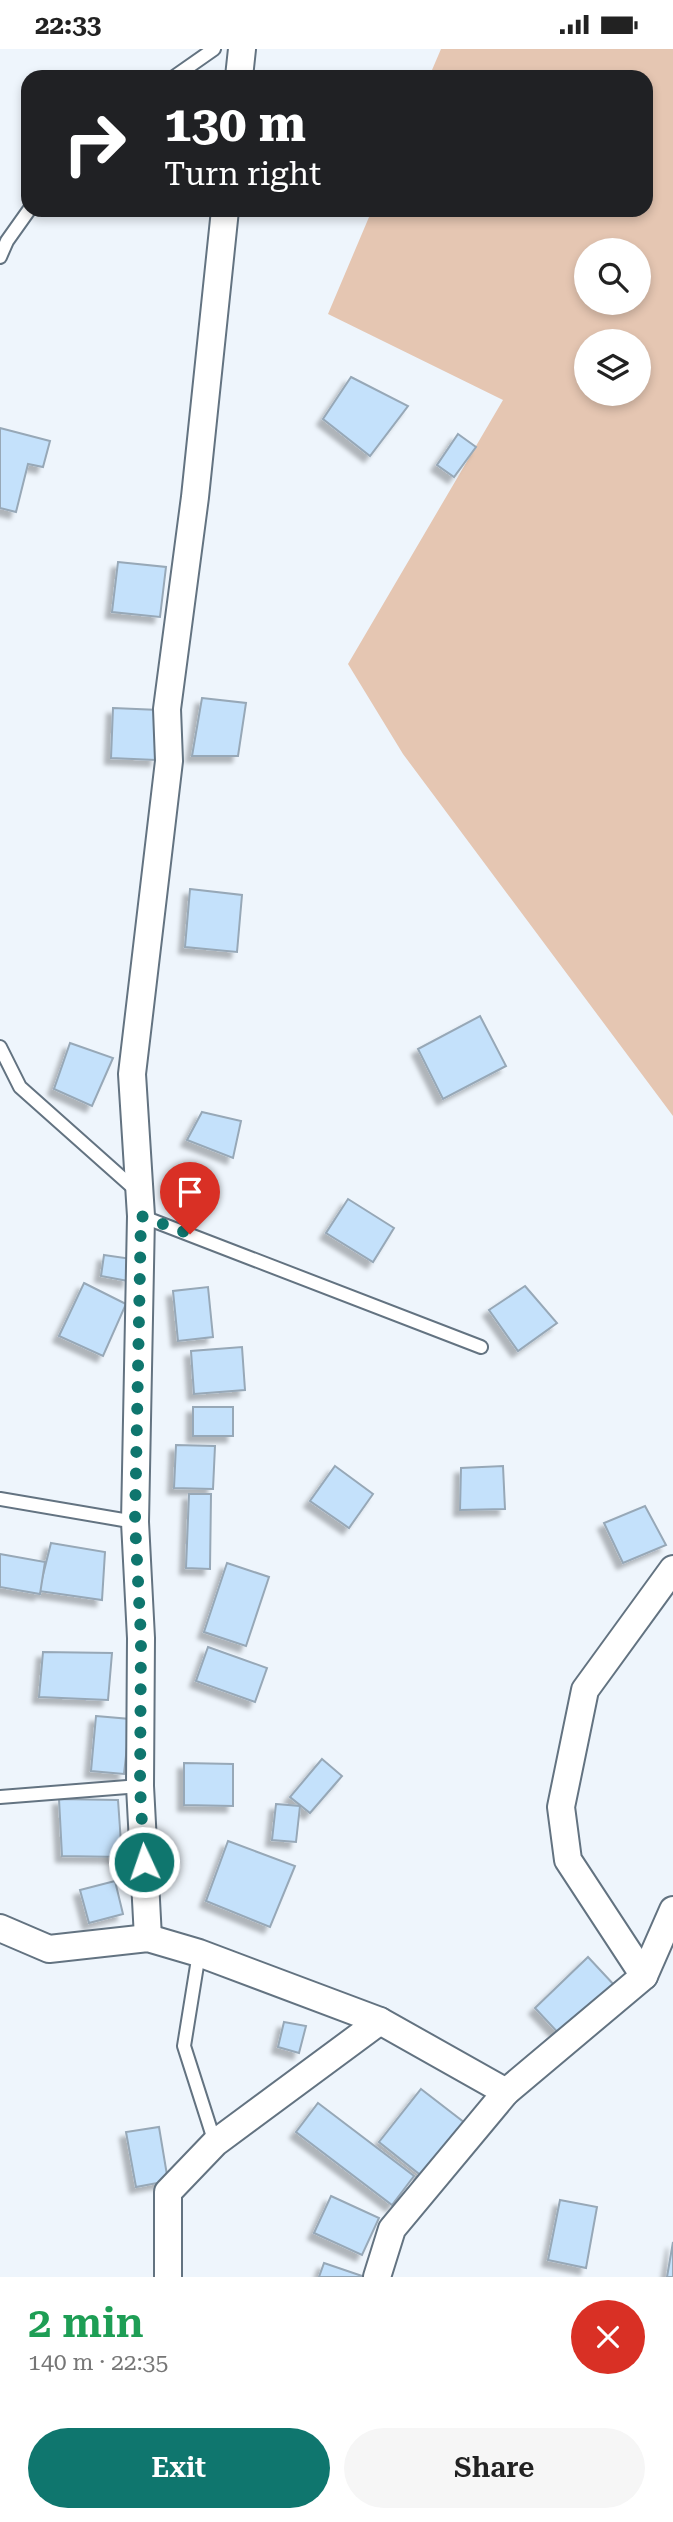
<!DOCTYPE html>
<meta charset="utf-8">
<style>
body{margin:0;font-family:"Roboto Serif",serif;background:#f6f6f6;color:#222;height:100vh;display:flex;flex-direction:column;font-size:26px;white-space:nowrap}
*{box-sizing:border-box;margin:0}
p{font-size:23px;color:#767676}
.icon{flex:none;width:38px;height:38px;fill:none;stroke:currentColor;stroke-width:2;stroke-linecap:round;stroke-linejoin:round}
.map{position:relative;height:2228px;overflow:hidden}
.side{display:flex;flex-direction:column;background:#fff;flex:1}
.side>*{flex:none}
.hud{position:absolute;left:21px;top:21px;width:632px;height:147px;border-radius:21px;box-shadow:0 4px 10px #0003;background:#202124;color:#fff;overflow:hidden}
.buttons{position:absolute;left:574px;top:189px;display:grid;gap:14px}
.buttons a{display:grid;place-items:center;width:77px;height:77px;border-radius:50%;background:#fff;box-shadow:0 4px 10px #0003;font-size:35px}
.pin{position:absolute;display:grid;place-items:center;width:60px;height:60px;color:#fff;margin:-72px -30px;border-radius:50% 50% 50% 0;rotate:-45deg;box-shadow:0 0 7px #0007}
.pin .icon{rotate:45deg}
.me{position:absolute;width:77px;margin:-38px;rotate:357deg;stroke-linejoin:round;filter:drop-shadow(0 0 5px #0008)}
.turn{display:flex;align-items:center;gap:24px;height:147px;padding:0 28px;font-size:32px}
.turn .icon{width:91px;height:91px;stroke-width:2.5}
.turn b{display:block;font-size:49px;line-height:60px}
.round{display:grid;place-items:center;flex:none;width:74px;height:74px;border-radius:37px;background:#f6f6f6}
.summary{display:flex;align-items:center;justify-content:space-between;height:119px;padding:0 28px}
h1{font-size:42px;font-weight:600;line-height:52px;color:#1e9e55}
.cta{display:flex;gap:14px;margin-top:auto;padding:14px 28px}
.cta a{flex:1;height:80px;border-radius:42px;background:#0f766e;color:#fff;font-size:28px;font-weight:600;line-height:80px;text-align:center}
.cta a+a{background:#f6f6f6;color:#222}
.status{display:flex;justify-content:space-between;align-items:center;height:49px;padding:0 35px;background:#fff;direction:ltr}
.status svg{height:19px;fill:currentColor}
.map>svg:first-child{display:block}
.green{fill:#e5c6b2;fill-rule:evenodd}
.building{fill:#c4e1fb;stroke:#97a8b7;stroke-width:2;filter:url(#shadow)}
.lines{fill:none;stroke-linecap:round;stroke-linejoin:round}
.service-casing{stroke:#637381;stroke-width:16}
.minor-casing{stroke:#637381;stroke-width:30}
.service{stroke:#fff;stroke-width:12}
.minor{stroke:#fff;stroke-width:26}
.route{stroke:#0f766e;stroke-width:12;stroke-dasharray:0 21.6}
</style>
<div class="status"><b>22:33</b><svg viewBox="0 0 49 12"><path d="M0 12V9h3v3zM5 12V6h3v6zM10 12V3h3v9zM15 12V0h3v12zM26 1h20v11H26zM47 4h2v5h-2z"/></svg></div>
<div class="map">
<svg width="673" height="2228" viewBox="0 0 673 2228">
<defs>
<filter id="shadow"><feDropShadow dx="-6" dy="6" stdDeviation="2" flood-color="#0004"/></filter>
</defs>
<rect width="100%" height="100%" fill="#eef5fc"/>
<path class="green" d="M 441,0 L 673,0 L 673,1067 L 403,705 L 348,615 L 503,351 L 328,265 L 372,161 L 646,161 L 646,28 L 429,28 ZM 586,201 L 639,201 L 639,254 L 586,254 ZM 586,292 L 639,292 L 639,345 L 586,345 Z"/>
<g class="building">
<polygon points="351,328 408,357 370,407 323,370"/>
<polygon points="0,379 50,392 43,418 28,415 16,463 0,459"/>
<polygon points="458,385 476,398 454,428 437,416"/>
<polygon points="118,513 166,518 160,568 112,563"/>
<polygon points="202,649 246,654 238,707 192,707"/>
<polygon points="113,659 159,661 156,711 111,709"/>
<polygon points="190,840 242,846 237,903 185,898"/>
<polygon points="480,967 506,1017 443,1050 418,1000"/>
<polygon points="70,994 113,1009 92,1057 54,1040"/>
<polygon points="202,1063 241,1072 233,1109 187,1091"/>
<polygon points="348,1150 394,1179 373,1213 326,1184"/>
<polygon points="104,1206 132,1210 128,1232 101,1227"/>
<polygon points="84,1234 126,1255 103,1307 59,1287"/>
<polygon points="525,1237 557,1274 518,1302 489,1261"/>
<polygon points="208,1238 213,1288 178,1292 173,1242"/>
<polygon points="242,1298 245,1341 194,1345 191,1302"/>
<rect x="193" y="1358" width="40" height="29"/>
<polygon points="176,1396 215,1397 213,1440 174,1439"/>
<polygon points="335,1417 373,1445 349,1479 310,1452"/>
<polygon points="503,1417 505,1460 460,1461 461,1419"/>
<polygon points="189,1445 211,1445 210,1520 186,1519"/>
<polygon points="645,1457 666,1496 623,1514 604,1474"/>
<polygon points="51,1494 105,1503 102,1551 39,1542"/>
<polygon points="0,1505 45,1513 40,1545 0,1538"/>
<polygon points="227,1514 269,1528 246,1597 204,1583"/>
<polygon points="208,1598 267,1619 255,1653 196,1632"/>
<polygon points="43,1603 112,1604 108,1651 39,1648"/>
<polygon points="96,1667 130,1670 124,1725 91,1722"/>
<polygon points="322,1710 342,1727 310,1764 290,1748"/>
<polygon points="184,1714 233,1715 233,1757 184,1756"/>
<polygon points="59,1750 118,1751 122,1808 62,1807"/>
<polygon points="276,1755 300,1757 296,1793 272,1791"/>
<polygon points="228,1792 295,1817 270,1878 206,1852"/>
<polygon points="115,1832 123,1865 89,1874 80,1841"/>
<polygon points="588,1908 616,1938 563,1989 535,1959"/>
<polygon points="284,1973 306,1977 299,2004 278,1998"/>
<polygon points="421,2040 465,2074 423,2128 379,2093"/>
<polygon points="318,2054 414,2127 392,2156 296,2083"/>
<polygon points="159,2078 168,2132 136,2138 126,2083"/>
<polygon points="331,2147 379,2169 362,2206 314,2184"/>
<polygon points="560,2151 597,2158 586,2219 548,2211"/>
<polygon points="673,2193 673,2228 667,2228"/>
<polygon points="324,2214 365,2228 319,2228"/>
</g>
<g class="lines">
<defs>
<g id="service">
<polyline points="174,28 214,0"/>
<polyline points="0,208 7,192 29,161"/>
<polyline points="0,998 20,1038 138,1143"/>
<polyline points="141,1167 481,1298"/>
<polyline points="0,1450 135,1473"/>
<polyline points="0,1748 140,1737"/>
<polyline points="199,1904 184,1997 215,2094"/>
</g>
<g id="minor">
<polyline points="239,28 242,0"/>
<polyline points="0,1879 49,1900 148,1889 199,1904 380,1972 506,2043"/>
<polyline points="148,1889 140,1737 141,1589 135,1473 141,1167 132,1025 169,712 167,660 195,448 225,161"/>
<polyline points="644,1927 568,1811 561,1758 585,1641 673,1520"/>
<polyline points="168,2228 168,2143 215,2094 380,1972"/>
<polyline points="377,2228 392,2180 506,2043 644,1927 673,1861"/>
</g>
</defs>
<use href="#service" class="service-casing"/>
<use href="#minor" class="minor-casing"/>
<use href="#service" class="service"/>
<use href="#minor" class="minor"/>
</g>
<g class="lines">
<polyline class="route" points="144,1813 140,1737 141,1589 135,1473 141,1167 190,1185"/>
</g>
</svg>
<div class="buttons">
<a><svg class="icon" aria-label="search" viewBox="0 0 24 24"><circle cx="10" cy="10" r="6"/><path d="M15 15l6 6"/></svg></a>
<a><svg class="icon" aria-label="layers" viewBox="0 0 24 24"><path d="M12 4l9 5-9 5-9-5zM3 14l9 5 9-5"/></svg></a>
</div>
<div class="pin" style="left:190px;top:1185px;background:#d93025"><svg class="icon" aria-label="arrive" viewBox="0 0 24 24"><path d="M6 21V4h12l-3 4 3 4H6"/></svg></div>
<svg class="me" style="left:144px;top:1813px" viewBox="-20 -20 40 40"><circle r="17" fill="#0f766e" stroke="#fff" stroke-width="3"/><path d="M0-11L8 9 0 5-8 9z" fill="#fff"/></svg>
<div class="hud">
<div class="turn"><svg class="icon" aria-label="right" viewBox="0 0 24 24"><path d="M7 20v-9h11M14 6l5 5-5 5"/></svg><div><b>130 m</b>Turn right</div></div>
</div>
</div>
<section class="side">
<div class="summary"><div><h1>2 min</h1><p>140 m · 22:35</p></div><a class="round" style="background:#d93025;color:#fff"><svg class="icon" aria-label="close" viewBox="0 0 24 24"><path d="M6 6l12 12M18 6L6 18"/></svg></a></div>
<div class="cta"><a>Exit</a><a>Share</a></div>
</section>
